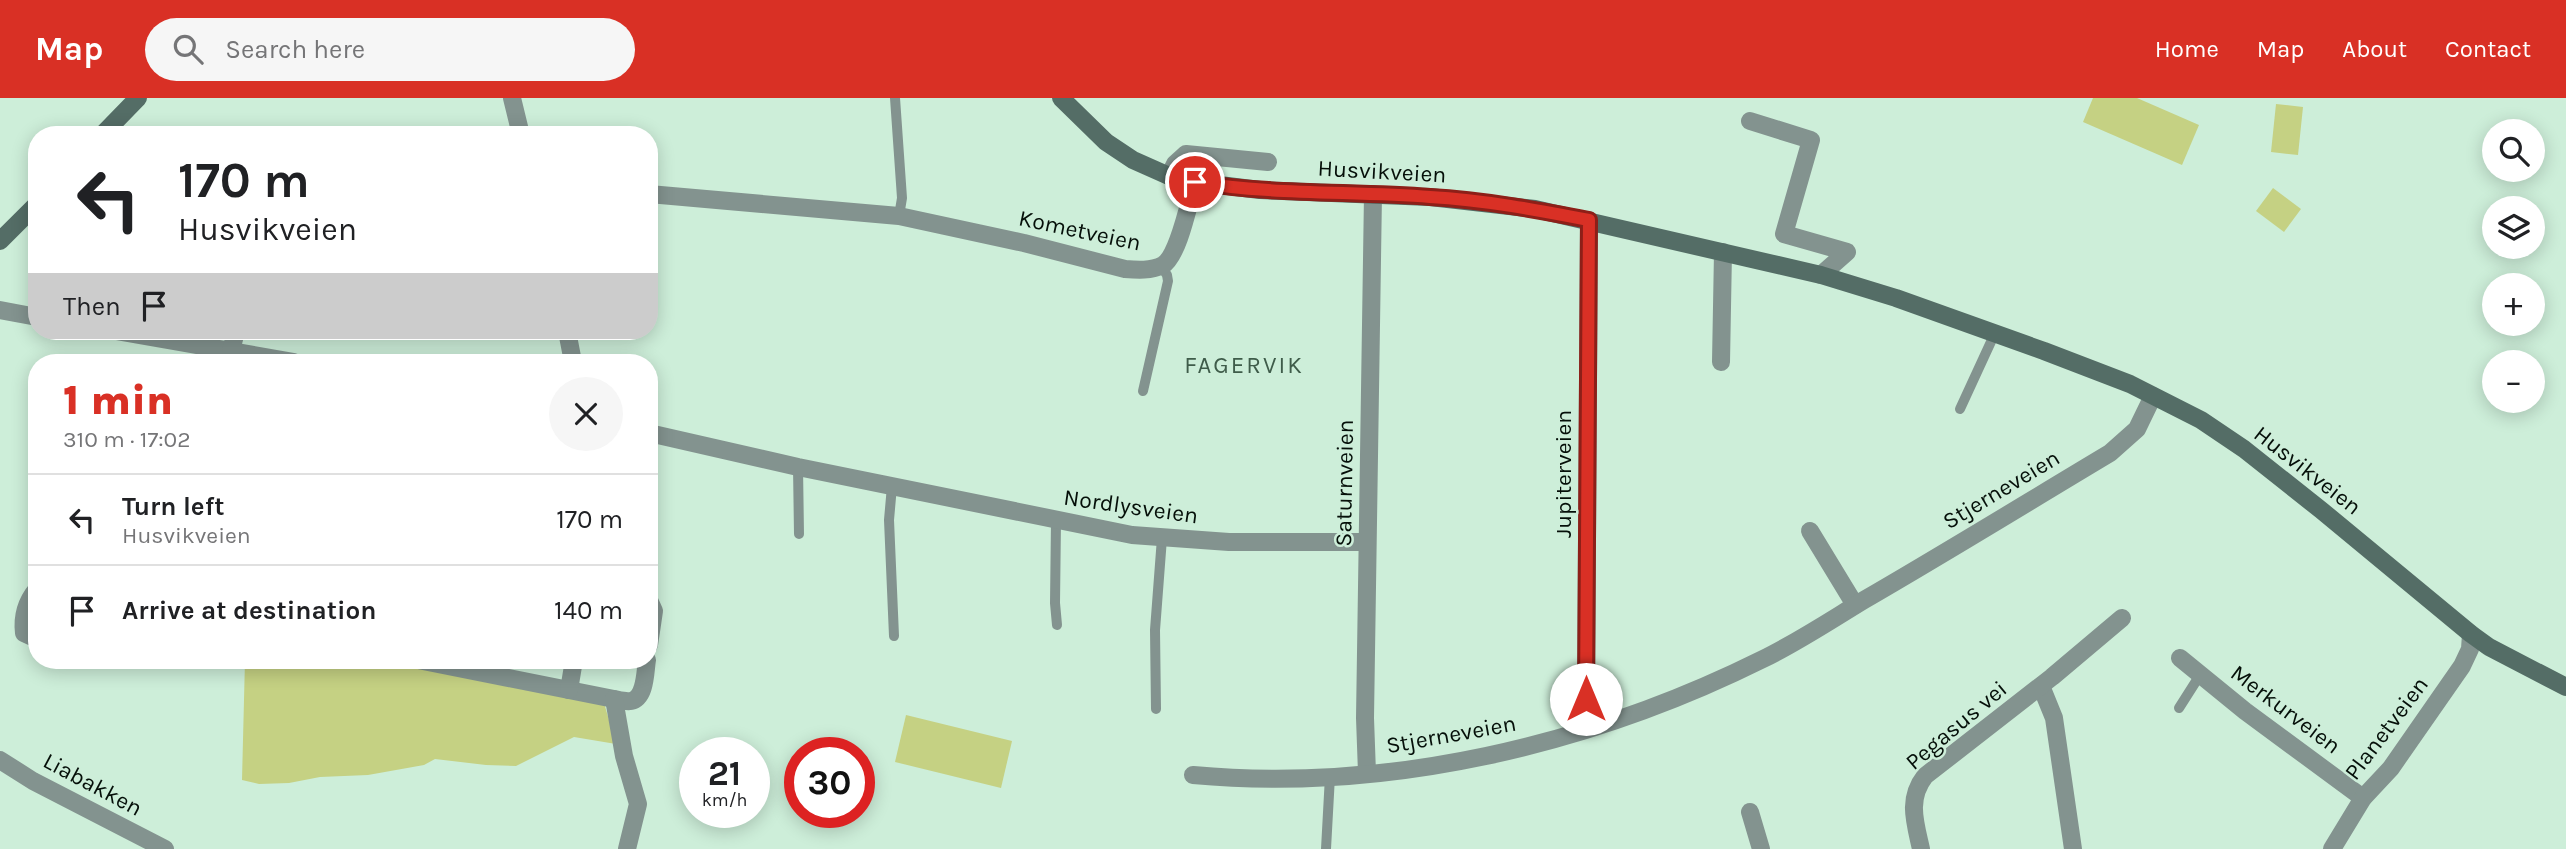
<!DOCTYPE html>
<meta charset="utf-8">
<style>
body{margin:0;font-family:Karla,sans-serif;background:#f6f6f6;color:#202124;height:100vh;display:flex;flex-direction:column;font-size:26px;white-space:nowrap}
*{box-sizing:border-box;margin:0}
p{font-size:23px;color:#757577}
.icon{flex:none;width:38px;height:38px;fill:none;stroke:currentColor;stroke-width:2;stroke-linecap:round;stroke-linejoin:round}
.map{position:relative;flex:1;overflow:hidden}
.panel{position:absolute;left:28px;top:256px;width:630px;height:315px;display:flex;flex-direction:column;background:#fff;border-radius:28px;box-shadow:0 4px 18px #0003}
.panel>*{flex:none}
.hud{position:absolute;left:28px;top:28px;width:630px;height:214px;border-radius:28px;box-shadow:0 4px 18px #0003;background:#fff;color:#202124;overflow:hidden}
.controls{position:absolute;left:2482px;top:21px;display:grid;gap:14px}
.controls a{display:grid;place-items:center;width:63px;height:63px;border-radius:50%;background:#fff;box-shadow:0 4px 18px #0003;font-size:35px}
.speed{position:absolute;left:679px;top:639px;display:flex;gap:14px;font-size:35px;font-weight:700;text-align:center}
.speed>*{display:grid;place-content:center;width:91px;height:91px;border-radius:50%;background:#fff;box-shadow:0 4px 18px #0003;line-height:1}
.speed small{font-size:18px;font-weight:400}
.speed .limit{border:10px solid #d22;background:#fff;color:#111}
.pin{position:absolute;display:grid;place-items:center;width:60px;height:60px;color:#fff;margin:-30px;border:4px solid #fff;border-radius:50%;box-shadow:0 2px 7px #0007}
.me{position:absolute;width:77px;margin:-38px;rotate:0deg;stroke-linejoin:round;filter:drop-shadow(0 0 5px #0008)}
.turn{display:flex;align-items:center;gap:24px;height:147px;padding:0 35px;font-size:32px}
.turn .icon{width:91px;height:91px;stroke-width:2.5}
.turn b{display:block;font-size:49px;line-height:60px}
.then{display:flex;align-items:center;height:66px;padding:0 35px;background:#0003;gap:14px;font-size:26px}
.round{display:grid;place-items:center;flex:none;width:74px;height:74px;border-radius:37px;background:#f6f6f6}
.head{display:flex;align-items:center;justify-content:space-between;height:119px;padding:0 35px}
h1{font-size:42px;font-weight:800;line-height:52px;color:#d93025}
ul{padding:0;list-style:none}
li{display:flex;align-items:center;gap:21px;height:91px;padding:0 35px;border-top:2px solid #e0e0e0}
li div{flex:1}
li b{display:block;font-size:26px}
li em{font-style:normal}
header{display:flex;align-items:center;gap:42px;box-sizing:border-box;height:98px;padding:0 35px;background:#d93025;color:#fff}
header strong{font-size:33px}
nav{display:flex;gap:38px;margin-inline-start:auto;font-size:24px}
.search{width:490px;height:63px;background:#f6f6f6;display:flex;align-items:center;gap:18px;box-sizing:border-box;padding:0 24px;border-radius:38px;color:#757577;font-size:26px}
.map>svg:first-child{display:block}
.green{fill:#c5d183}
.lines{fill:none;stroke-linecap:round;stroke-linejoin:round}
.lane{stroke:#83938f;stroke-width:10}
.street{stroke:#83938f;stroke-width:18}
.secondary{stroke:#546d66;stroke-width:18}
.route-casing{stroke:#8d1f18;stroke-width:18}
.route{stroke:#d93025;stroke-width:12}
.labels{text-anchor:middle;stroke-width:5;stroke-linejoin:round;paint-order:stroke}
.street-label{font-size:23px;fill:#050f09;stroke:#cdeed9}
.neighbourhood-label{font-size:24px;letter-spacing:2px;fill:#3f5c4a;stroke:#cdeed9}
</style>
<header>
<strong>Map</strong>
<div class="search"><svg class="icon" aria-label="search" viewBox="0 0 24 24"><circle cx="10" cy="10" r="6"/><path d="M15 15l6 6"/></svg>Search here</div>
<nav><a>Home</a><a>Map</a><a>About</a><a>Contact</a></nav>
</header>
<div class="map">
<svg width="2566" height="751" viewBox="0 0 2566 751">
<rect width="100%" height="100%" fill="#cdeed9"/>
<g class="green">
<polygon points="2093,0 2137,0 2199,27 2182,67 2083,24"/>
<polygon points="2276,6 2303,9 2298,57 2271,54"/>
<polygon points="2273,90 2301,111 2284,134 2256,113"/>
<polygon points="245,562 394,562 604,605 616,646 574,639 516,668 486,667 435,661 424,667 368,677 320,679 289,685 259,686 242,682"/>
<polygon points="906,617 1012,643 1001,690 895,664"/>
</g>
<g class="lines">
<g class="lane">
<polyline points="895,0 902,100 899,118"/>
<polyline points="1143,293 1168,183 1167,177 1161,168"/>
<polyline points="1960,311 1995,235"/>
<polyline points="798,369 799,436"/>
<polyline points="892,388 889,422 894,538"/>
<polyline points="1056,423 1055,505 1057,527"/>
<polyline points="2179,610 2200,577"/>
<polyline points="1156,611 1155,532 1162,440"/>
<polyline points="1326,751 1330,678"/>
</g>
<g class="street">
<polyline points="512,0 521,37"/>
<polyline points="1750,23 1811,42 1784,136 1847,154 1821,177"/>
<polyline points="1169,78 1175,66 1186,56 1268,64"/>
<path d="M 649,96 L 899,118 L 1024,145 L 1125,171 C 1137,172 1151,173 1163,167 C 1179,157 1189,103 1195,84"/>
<polyline points="0,212 37,219"/>
<polyline points="116,233 294,264"/>
<polyline points="567,233 573,264"/>
<polyline points="231,253 236,233"/>
<polyline points="1721,264 1723,154"/>
<polyline points="649,335 798,369 1132,437 1229,444 1367,444"/>
<polyline points="1810,433 1855,507"/>
<path d="M 37,491 C 26,504 22,518 24,535 L 37,541"/>
<polyline points="649,502 654,513 649,547"/>
<polyline points="2180,560 2245,613 2363,700"/>
<path d="M 418,562 L 614,601 C 619,602 626,604 631,603 C 646,600 645,573 647,562"/>
<polyline points="2041,588 2054,620 2073,751"/>
<polyline points="569,592 574,562"/>
<polyline points="614,601 624,658 638,706 627,751"/>
<polyline points="1589,629 1586,601 1589,122"/>
<polyline points="0,662 33,683 165,751"/>
<polyline points="1367,675 1365,620 1373,96"/>
<path d="M 1193,677 C 1387,695 1590,647 1763,561 C 1798,544 1831,522 1864,502 C 1947,454 2028,404 2110,355 L 2137,331 L 2153,298"/>
<polyline points="1750,714 1761,751"/>
<path d="M 1921,751 C 1915,724 1907,701 1925,678 L 2052,579 L 2122,520"/>
<polyline points="2332,751 2363,700 2391,670 2462,568 2470,551 2471,536"/>
</g>
<g class="secondary">
<polyline points="1061,0 1106,44 1133,62 1169,78 1195,84 1260,92 1430,99 1535,111 1821,177 1896,200 2044,253 2130,286 2201,322 2244,351 2321,412 2471,536 2489,549 2566,589"/>
<polyline points="102,37 138,0"/>
<polyline points="0,143 37,106"/>
</g>
</g>
<g class="lines">
<defs>
<path id="route" d="M 1195,84 C 1272,97 1352,93 1430,99 C 1484,102 1537,112 1589,122 L 1586,601"/>
</defs>
<use href="#route" class="route-casing"/>
<use href="#route" class="route"/>
</g>
<g class="labels">
<g class="street-label">
<text transform="translate(1382 73) rotate(3)" y="8">Husvikveien</text>
<text transform="translate(1080 132) rotate(12)" y="8">Kometveien</text>
<text transform="translate(2308 372) rotate(38)" y="8">Husvikveien</text>
<text transform="translate(1563 376) rotate(-90)" y="8">Jupiterveien</text>
<text transform="translate(1344 385) rotate(-89)" y="8">Saturnveien</text>
<text transform="translate(2001 391) rotate(-31)" y="8">Stjerneveien</text>
<text transform="translate(1131 408) rotate(8)" y="8">Nordlysveien</text>
<text transform="translate(2286 611) rotate(37)" y="8">Merkurveien</text>
<text transform="translate(1956 627) rotate(-40)" y="8">Pegasus vei</text>
<text transform="translate(2386 630) rotate(-53)" y="8">Planetveien</text>
<text transform="translate(1451 636) rotate(-10)" y="8">Stjerneveien</text>
<text transform="translate(93 686) rotate(28)" y="8">Liabakken</text>
</g>
<g class="neighbourhood-label">
<text x="1244" y="275">FAGERVIK</text>
</g>
</g>
</svg>
<div class="controls">
<a><svg class="icon" aria-label="search" viewBox="0 0 24 24"><circle cx="10" cy="10" r="6"/><path d="M15 15l6 6"/></svg></a>
<a><svg class="icon" aria-label="layers" viewBox="0 0 24 24"><path d="M12 4l9 5-9 5-9-5zM3 14l9 5 9-5"/></svg></a>
<a>+</a>
<a>−</a>
</div>
<div class="speed"><div>21<small>km/h</small></div><div class="limit">30</div></div>
<div class="pin" style="left:1195px;top:84px;background:#d93025"><svg class="icon" aria-label="arrive" viewBox="0 0 24 24"><path d="M6 21V4h12l-3 4 3 4H6"/></svg></div>
<svg class="me" style="left:1586px;top:601px" viewBox="-20 -20 40 40"><circle r="19" fill="#fff"/><path d="M0-13L10 11 0 6-10 11z" fill="#d93025"/></svg>
<div class="hud">
<div class="turn"><svg class="icon" aria-label="left" viewBox="0 0 24 24"><path d="M17 20v-9H6M10 6l-5 5 5 5"/></svg><div><b>170 m</b>Husvikveien</div></div>
<div class="then">Then<svg class="icon" aria-label="arrive" viewBox="0 0 24 24"><path d="M6 21V4h12l-3 4 3 4H6"/></svg></div>
</div>
<section class="panel">
<div class="head"><div><h1>1 min</h1><p>310 m · 17:02</p></div><a class="round"><svg class="icon" aria-label="close" viewBox="0 0 24 24"><path d="M6 6l12 12M18 6L6 18"/></svg></a></div>
<ul>
<li><svg class="icon" aria-label="left" viewBox="0 0 24 24"><path d="M17 20v-9H6M10 6l-5 5 5 5"/></svg><div><b>Turn left</b><p>Husvikveien</p></div><em>170 m</em></li>
<li><svg class="icon" aria-label="arrive" viewBox="0 0 24 24"><path d="M6 21V4h12l-3 4 3 4H6"/></svg><div><b>Arrive at destination</b></div><em>140 m</em></li>
</ul>
</section>
</div>
